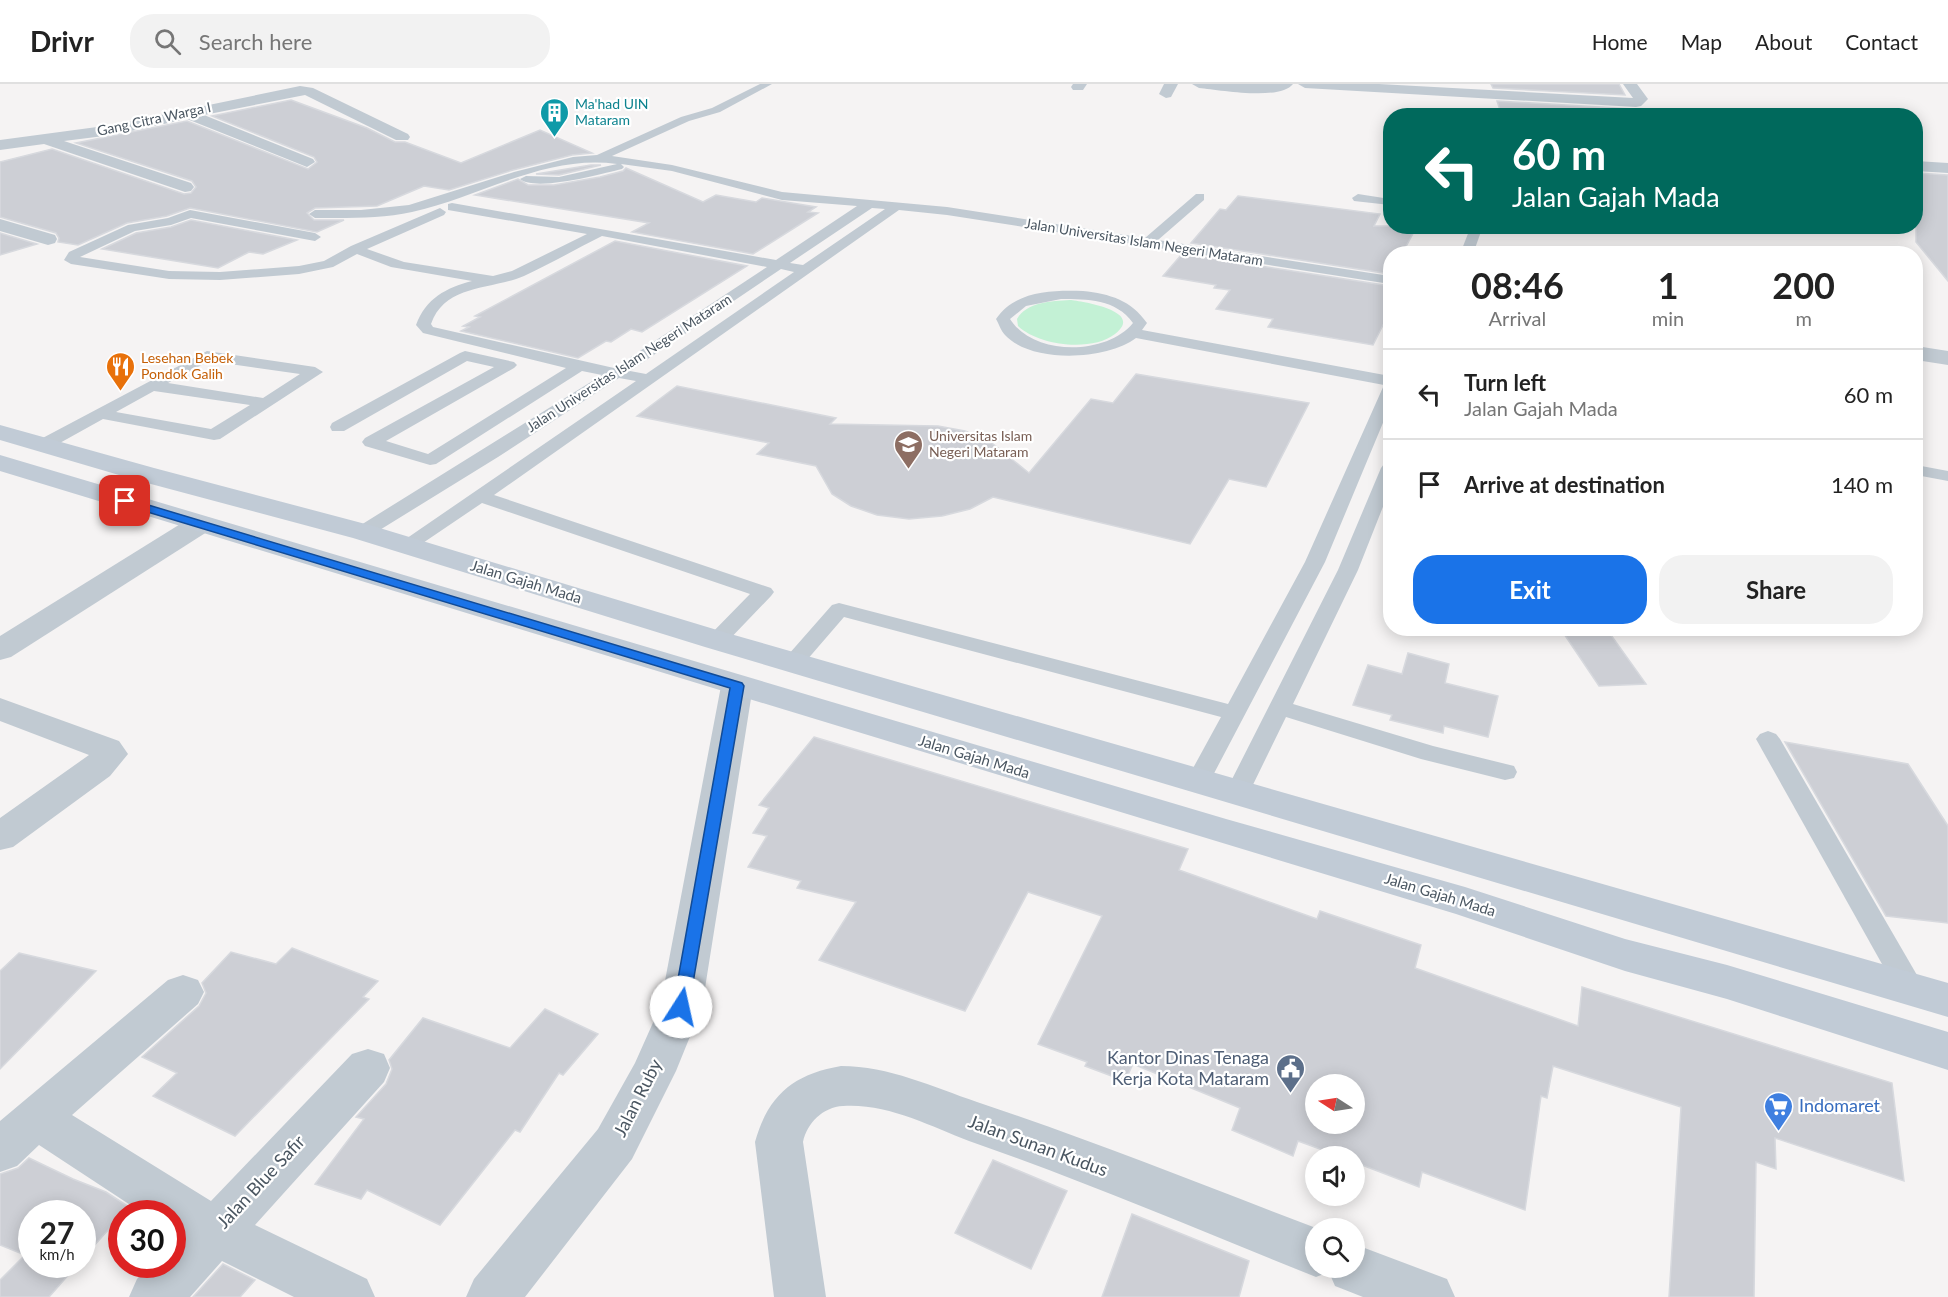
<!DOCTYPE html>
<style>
body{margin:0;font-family:Lato,sans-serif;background:#f2f2f2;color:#222;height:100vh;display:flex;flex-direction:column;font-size:22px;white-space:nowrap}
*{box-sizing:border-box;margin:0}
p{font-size:20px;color:#767676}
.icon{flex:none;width:33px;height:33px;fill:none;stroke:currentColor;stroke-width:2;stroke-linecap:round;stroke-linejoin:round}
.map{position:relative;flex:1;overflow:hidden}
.drawer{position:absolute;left:1383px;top:162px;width:540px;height:390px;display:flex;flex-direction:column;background:#fff;border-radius:24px;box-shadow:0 3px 15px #0003}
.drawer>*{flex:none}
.guide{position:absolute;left:1383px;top:24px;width:540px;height:126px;border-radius:24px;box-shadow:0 3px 15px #0003;background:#00695c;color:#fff;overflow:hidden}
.needle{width:39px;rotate:282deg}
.tools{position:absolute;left:1305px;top:990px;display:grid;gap:12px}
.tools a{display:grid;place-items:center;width:60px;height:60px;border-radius:50%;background:#fff;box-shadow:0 3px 15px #0003;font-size:30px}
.speed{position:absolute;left:18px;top:1116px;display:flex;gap:12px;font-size:30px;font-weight:700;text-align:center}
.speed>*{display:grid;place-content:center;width:78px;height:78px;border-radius:50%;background:#fff;box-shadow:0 3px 15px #0003;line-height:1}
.speed small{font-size:15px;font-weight:400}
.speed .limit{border:9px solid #d22;background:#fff;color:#111}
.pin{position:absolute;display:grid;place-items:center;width:51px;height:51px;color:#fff;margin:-26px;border-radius:12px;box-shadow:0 3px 9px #0006}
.me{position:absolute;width:66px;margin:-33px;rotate:10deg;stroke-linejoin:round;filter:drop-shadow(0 0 4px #0008)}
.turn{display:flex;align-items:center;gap:21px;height:126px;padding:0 30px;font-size:27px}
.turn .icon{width:78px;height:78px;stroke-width:2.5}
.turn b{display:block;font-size:42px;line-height:51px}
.eta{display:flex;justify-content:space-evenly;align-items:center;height:102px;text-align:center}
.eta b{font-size:36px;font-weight:700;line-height:42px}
.action{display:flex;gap:12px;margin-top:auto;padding:12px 30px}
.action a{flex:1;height:69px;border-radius:24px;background:#1a73e8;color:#fff;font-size:24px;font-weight:700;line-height:69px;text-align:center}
.action a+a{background:#f2f2f2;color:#222}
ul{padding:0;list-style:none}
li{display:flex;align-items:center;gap:18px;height:90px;padding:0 30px;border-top:2px solid #e0e0e0}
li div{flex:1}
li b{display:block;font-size:22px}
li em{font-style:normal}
header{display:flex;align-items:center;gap:36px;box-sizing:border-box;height:84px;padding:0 30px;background:#fff;border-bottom:2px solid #e0e0e0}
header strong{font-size:28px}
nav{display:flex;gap:33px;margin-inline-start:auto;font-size:21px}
.search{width:420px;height:54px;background:#f2f2f2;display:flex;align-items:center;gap:15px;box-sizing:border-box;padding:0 21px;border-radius:24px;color:#767676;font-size:22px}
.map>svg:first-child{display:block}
.green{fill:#c3f1d5}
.building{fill:#cdcfd5;stroke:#d7d9de;stroke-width:1.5;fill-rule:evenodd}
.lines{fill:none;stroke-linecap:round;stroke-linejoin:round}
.service{fill:#c1cad2;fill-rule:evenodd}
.minor{fill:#c1cad2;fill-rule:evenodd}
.secondary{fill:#c1cbd6;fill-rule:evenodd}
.route{fill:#1a73e8;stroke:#114b97;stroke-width:1.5}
.labels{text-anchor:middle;stroke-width:4.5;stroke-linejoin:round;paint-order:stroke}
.far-culture-label{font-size:14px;fill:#0d838f;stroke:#fff;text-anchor:start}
.far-street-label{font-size:14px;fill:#4a5661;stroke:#fff}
.far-food-label{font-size:14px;fill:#c56008;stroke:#fff;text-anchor:start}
.far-education-label{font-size:14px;fill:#785e54;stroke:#fff;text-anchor:start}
.street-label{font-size:15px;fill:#4a5661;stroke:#fff}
.near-service-label{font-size:18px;fill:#4e5e75;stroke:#fff;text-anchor:end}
.near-street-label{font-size:18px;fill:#4a5661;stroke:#fff}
.near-shop-label{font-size:18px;fill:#366cbe;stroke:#fff;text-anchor:start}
</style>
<header>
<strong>Drivr</strong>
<div class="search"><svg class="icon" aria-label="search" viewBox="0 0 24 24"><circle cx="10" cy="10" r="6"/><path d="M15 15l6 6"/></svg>Search here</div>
<nav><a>Home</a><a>Map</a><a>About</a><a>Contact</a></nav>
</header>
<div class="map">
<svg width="1948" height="1213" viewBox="0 0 1948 1213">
<rect width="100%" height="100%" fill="#f5f3f3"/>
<path class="green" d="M 1070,216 C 1081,217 1146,227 1115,250 C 1092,268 1039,262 1018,242 L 1017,235 C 1027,218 1051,217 1070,216 Z"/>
<g class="building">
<polygon points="1491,0 1619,0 1625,11 1493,4"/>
<polygon points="291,16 367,44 395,58 405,58 461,79 540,46 592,69 572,71 513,86 449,106 424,102 377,122 315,124 307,129 314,136 344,136 317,148 190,124 167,132 127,139 78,161 58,158 59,154 56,149 0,133 0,78 52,65 184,110 191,109 196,103 192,97 76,59 187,37 308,85 317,78 314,73 212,32"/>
<polygon points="1497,17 1633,25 1637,32 1502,32"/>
<polygon points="591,81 601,81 559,91 536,90"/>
<polygon points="626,84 703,118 716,111 756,118 762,114 816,123 808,128 818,129 753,170 632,148 649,139 475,111 518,95 528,101 554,101 600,93 623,87"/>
<polygon points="1916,89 1948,91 1948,197 1916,158"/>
<polygon points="1238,112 1380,130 1374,142 1417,142 1402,170 1390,170 1390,190 1191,159 1220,125 1226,126"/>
<polygon points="191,136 297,156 263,170 249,168 218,184 102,165 136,149 171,143"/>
<polygon points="0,149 37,160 0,171"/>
<polygon points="615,157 747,182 642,248 631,245 611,258 606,257 578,274 461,247 469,243 463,242 480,233 475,232"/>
<polygon points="1182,170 1390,202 1390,227 1373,261 1268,243 1273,235 1216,225 1230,206 1214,204 1216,201 1163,192"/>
<polygon points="1136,290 1309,319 1266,403 1229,395 1190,460 993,413 970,425 942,432 909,435 877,431 851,422 832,410 816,382 757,370 769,359 637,332 677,302 836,334 830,340 938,342 965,347 988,356 1029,389 1091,315 1113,319"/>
<polygon points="1560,544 1606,544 1646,600 1599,602"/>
<polygon points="1408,569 1449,580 1445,599 1498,612 1488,653 1444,642 1443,649 1390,636 1392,631 1353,621 1368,581 1402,590"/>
<path d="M 814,653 L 1188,765 L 1179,786 L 1317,835 L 1320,827 L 1421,861 L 1415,884 L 1578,942 L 1582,903 L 1892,999 L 1904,1097 L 1775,1054 L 1776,1085 L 1756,1078 L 1754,1213 L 1669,1213 L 1681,1023 L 1553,982 L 1547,1014 L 1541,1012 L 1525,1126 L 1422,1088 L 1419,1103 L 1354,1078 L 1354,1072 L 1339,1072 L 1298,1057 L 1293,1072 L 1232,1046 L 1240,1024 L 1133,980 L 1125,997 L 1085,982 L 1087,978 L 1038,960 L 1102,832 L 1028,808 L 965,927 L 819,876 L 856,818 L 797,804 L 801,797 L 748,783 L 767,752 L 753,749 L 769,724 L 759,721 ZM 1316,1000 L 1354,1000 L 1354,1040 L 1316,1040 Z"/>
<polygon points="1785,658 1908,680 1948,742 1948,839 1886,832"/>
<polygon points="292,864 378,897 363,913 369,915 235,1052 153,1012 177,989 142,973 199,922 206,909 202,899 231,868 276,880"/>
<polygon points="19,869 96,887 0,985 0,887"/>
<polygon points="545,925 598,950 563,991 559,989 520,1048 515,1046 440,1141 367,1106 361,1115 315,1100 364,1035 356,1033 386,1000 392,985 389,976 423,934 510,964"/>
<polygon points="29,1074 73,1095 106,1108 129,1123 82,1175 82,1130 32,1130 32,1180 78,1180 49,1213 0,1213 0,1196 25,1171 0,1161 0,1090 18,1084"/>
<polygon points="993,1076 1067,1107 1031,1185 955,1149"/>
<polygon points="1132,1130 1249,1177 1239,1213 1102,1213"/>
<polygon points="223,1180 255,1196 240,1213 193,1213"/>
</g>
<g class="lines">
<g class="service">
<path d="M 760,0 L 772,0 L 720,28 L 689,37 L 612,72 L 672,81 L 782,108 L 947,123 L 1145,154 L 1196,110 L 1204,110 L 1204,116 L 1158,156 L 1390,192 L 1390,200 L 947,131 L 899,126 L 494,411 L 771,504 L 774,508 L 771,512 L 724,561 L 716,562 L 708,561 L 705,556 L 750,510 L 482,419 L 414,465 L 400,465 L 397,461 L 636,297 L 619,294 L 498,373 L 370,452 L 356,452 L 353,448 L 356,444 L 602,291 L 582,287 L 436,380 L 430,381 L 365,362 L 362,358 L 365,354 L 494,283 L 467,277 L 344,347 L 332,347 L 330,343 L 332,339 L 460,269 L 465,267 L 514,278 L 517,281 L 514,284 L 386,357 L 428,370 L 566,284 L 423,249 L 416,241 C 426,214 446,204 472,197 L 391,183 L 357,170 L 333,183 L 299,190 L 220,196 L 169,195 L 71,180 L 64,176 L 69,168 L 128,141 L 168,134 L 190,126 L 315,149 L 321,153 L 315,157 L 191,134 L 171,141 L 135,147 L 80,173 L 169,187 L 220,188 L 299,182 L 324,177 L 351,162 L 440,124 L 446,128 L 444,131 L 367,165 L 404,178 L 493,192 L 512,187 L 587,150 L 448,126 L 448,120 L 452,119 L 776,176 L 857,122 L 782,116 L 672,87 L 621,80 L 624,83 L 622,85 C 601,90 536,108 520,95 L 526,92 L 559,93 L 617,80 C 546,70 479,113 412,128 C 381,135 347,134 315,134 L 309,130 L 315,126 L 361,126 L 409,121 L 514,88 L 573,73 L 597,71 L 681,33 L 712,24 ZM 872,124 L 885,125 L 803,181 L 790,179 ZM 602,152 L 767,183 L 614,284 L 433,243 L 431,240 C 445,200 491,206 524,192 C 550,180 576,165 602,152 ZM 781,185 L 794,188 L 646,290 L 630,287 Z"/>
<polygon points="1358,110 1390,115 1390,121 1354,117 1352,114"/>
<polygon points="1471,142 1483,142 1473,170 1460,170"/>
<polygon points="1562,142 1575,142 1575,143 1569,147"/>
<path d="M 1083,207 C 1110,210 1131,216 1147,239 L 1142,246 L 1390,292 L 1390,322 L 1325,478 L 1210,697 L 1207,703 L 1198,705 L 1189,703 L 1186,697 L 1221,633 L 844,533 L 800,584 L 792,586 L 784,584 L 781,579 L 832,521 L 839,519 L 1228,620 L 1305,478 L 1384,301 L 1136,254 C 1107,276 1032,280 1005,251 C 1001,247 999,240 996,235 C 1015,207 1051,206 1083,207 ZM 1061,215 C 1087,215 1116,215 1133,239 C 1106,272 1033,272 1010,235 L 1026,222 Z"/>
<path d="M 207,267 L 315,283 L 323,288 L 220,355 L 214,356 L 103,335 L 49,365 L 37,365 L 34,361 L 37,357 ZM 209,277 L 300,290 L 263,314 L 168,299 ZM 154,307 L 250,321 L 211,345 L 116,328 Z"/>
<polygon points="1390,379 1390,405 1358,486 1293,620 1433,662 1514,682 1517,688 1514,694 1505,696 1421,675 1286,633 1246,715 1237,718 1228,715 1225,709 1338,486 1381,384 1384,380"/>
<polygon points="1916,381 1948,387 1948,397 1916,391"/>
<polygon points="1768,647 1776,650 1780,655 1921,898 1925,906 1921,914 1911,918 1901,914 1756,655 1760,650"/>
</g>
<g class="minor">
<polygon points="1073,0 1087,0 1083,6 1073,6 1071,3"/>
<polygon points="1164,0 1178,0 1171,13 1166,14 1159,10"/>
<path d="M 1192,0 L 1293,0 C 1280,17 1220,6 1199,4 Z"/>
<polygon points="1298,0 1379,0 1633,14 1623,0 1637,0 1648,15 1641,22 1636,23 1305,4"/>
<polygon points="300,2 313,4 408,50 410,53 408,56 396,56 305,11 204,31 313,75 315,78 307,83 187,35 112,51 64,57 191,99 194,103 191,107 185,108 44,60 0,66 0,56 112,41"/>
<polygon points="1916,77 1948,79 1948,89 1916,87"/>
<polygon points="0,135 55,151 57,155 55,159 48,161 0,147"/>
<polygon points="1916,262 1948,267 1948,281 1916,276"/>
<polygon points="200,432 210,434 214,440 210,446 11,573 0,576 0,552 190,434"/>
<polygon points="737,592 749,595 753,602 702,923 676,987 632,1075 525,1213 466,1213 474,1195 598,1045 635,979 660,923 721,602 725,595"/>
<polygon points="0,614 119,657 128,670 110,692 13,763 0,766 0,734 89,671 0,637"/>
<polygon points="183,891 198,896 204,908 198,920 72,1031 211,1117 352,970 368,965 384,970 390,984 384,998 255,1141 367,1195 375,1213 294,1213 222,1177 190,1213 129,1213 137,1195 150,1180 172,1180 172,1157 178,1152 172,1148 172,1130 144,1130 39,1061 17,1082 0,1088 0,1037 168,896"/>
<path d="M 841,982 C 889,982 933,1003 977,1018 C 1091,1056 1203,1101 1316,1144 L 1316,1184 L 1354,1184 L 1354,1160 L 1447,1195 L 1455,1213 L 1363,1213 L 1335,1202 L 1329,1188 L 1316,1193 C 1201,1147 1087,1098 969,1057 C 930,1042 887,1019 843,1022 C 823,1023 807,1039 803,1058 L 826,1213 L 774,1213 L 755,1058 C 768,1011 794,990 841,982 Z"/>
</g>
<g class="secondary">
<polygon points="0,341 154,384 373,442 727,549 1948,899 1948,933 705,563 353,454 136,396 0,356"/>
<polygon points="0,371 1226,735 1465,803 1625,855 1727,881 1948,948 1948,986 1727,915 1625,887 1456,830 0,387"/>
</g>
</g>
<polygon class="route" points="125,414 742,599 744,602 688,928 681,930 675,928 673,923 730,604 121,420 121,415"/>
<defs>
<symbol id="building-pin" viewBox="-11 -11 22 30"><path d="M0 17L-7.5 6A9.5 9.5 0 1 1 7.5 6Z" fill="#0f9aa8" stroke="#fff"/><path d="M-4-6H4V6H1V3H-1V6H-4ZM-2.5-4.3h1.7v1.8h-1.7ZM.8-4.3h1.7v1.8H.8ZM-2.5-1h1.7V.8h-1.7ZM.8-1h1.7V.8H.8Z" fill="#fff"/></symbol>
<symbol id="restaurant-pin" viewBox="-11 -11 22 30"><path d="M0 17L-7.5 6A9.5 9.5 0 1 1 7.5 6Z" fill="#e8710a" stroke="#fff"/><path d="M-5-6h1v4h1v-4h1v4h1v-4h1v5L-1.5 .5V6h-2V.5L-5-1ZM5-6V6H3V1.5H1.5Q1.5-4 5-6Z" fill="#fff"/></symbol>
<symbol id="university-pin" viewBox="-11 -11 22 30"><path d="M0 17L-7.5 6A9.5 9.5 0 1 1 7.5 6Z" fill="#8d6e63" stroke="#fff"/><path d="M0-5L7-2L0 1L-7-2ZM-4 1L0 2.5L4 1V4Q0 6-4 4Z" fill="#fff"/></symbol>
<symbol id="civic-pin" viewBox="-11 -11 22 30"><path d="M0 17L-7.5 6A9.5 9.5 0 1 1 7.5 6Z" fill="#5c6f8a" stroke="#fff"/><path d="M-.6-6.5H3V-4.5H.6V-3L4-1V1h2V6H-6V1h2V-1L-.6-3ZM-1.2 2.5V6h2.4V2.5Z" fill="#fff"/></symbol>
<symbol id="supermarket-pin" viewBox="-11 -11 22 30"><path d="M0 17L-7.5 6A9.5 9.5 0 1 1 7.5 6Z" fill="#3f7fe0" stroke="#fff"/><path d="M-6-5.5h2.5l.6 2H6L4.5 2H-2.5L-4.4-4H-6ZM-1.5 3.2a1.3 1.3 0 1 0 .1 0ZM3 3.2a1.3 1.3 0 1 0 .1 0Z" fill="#fff"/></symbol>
</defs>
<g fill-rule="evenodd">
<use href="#building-pin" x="538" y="12" width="33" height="45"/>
<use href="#restaurant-pin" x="104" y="266" width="33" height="45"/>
<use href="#university-pin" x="892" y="344" width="33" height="45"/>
<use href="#civic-pin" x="1274" y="968" width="33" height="45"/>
<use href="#supermarket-pin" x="1762" y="1006" width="33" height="45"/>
</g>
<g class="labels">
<g class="far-culture-label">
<text x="575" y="25">Ma'had UIN<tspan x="575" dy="16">Mataram</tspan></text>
</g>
<g class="far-street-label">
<text transform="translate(154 35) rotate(-12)" y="5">Gang Citra Warga I</text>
<text transform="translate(1144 158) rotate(9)" y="5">Jalan Universitas Islam Negeri Mataram</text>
<text transform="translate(629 279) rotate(-33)" y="5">Jalan Universitas Islam Negeri Mataram</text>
</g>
<g class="far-food-label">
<text x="141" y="279">Lesehan Bebek<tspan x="141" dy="16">Pondok Galih</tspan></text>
</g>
<g class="far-education-label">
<text x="929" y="357">Universitas Islam<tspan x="929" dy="16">Negeri Mataram</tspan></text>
</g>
<g class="street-label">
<text transform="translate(526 498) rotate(17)" y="5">Jalan Gajah Mada</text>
<text transform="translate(974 673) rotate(17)" y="5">Jalan Gajah Mada</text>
<text transform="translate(1440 811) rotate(17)" y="5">Jalan Gajah Mada</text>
</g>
<g class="near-service-label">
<text x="1269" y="980">Kantor Dinas Tenaga<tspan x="1269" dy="21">Kerja Kota Mataram</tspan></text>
</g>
<g class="near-street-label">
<text transform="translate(638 1014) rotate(-63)" y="6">Jalan Ruby</text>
<text transform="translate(1038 1062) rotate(20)" y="6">Jalan Sunan Kudus</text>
<text transform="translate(261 1098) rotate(-47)" y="6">Jalan Blue Safir</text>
</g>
<g class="near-shop-label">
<text x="1799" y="1028">Indomaret</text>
</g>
</g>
</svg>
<div class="tools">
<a><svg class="needle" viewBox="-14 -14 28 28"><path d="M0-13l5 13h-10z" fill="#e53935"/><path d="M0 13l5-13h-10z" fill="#767676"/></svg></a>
<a><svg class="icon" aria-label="sound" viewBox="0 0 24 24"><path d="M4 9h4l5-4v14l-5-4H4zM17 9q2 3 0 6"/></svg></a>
<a><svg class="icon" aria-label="search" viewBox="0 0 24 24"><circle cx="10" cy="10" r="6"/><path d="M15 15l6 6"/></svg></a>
</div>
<div class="speed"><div>27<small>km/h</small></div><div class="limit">30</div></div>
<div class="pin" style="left:125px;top:417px;background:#d93025"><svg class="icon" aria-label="arrive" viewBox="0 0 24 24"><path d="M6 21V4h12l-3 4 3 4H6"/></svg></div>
<svg class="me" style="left:681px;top:923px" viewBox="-20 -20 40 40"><circle r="19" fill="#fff"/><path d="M0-13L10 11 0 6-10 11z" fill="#1a73e8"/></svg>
<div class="guide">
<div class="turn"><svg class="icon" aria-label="left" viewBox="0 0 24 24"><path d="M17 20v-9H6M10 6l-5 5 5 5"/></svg><div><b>60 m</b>Jalan Gajah Mada</div></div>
</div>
<section class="drawer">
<div class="eta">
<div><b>08:46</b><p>Arrival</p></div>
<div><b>1</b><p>min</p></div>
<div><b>200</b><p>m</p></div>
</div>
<ul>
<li><svg class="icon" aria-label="left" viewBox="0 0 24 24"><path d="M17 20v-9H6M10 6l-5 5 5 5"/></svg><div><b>Turn left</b><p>Jalan Gajah Mada</p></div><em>60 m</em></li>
<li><svg class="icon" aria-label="arrive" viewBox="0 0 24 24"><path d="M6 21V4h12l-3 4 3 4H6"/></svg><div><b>Arrive at destination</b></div><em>140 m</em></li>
</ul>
<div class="action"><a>Exit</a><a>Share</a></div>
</section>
</div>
